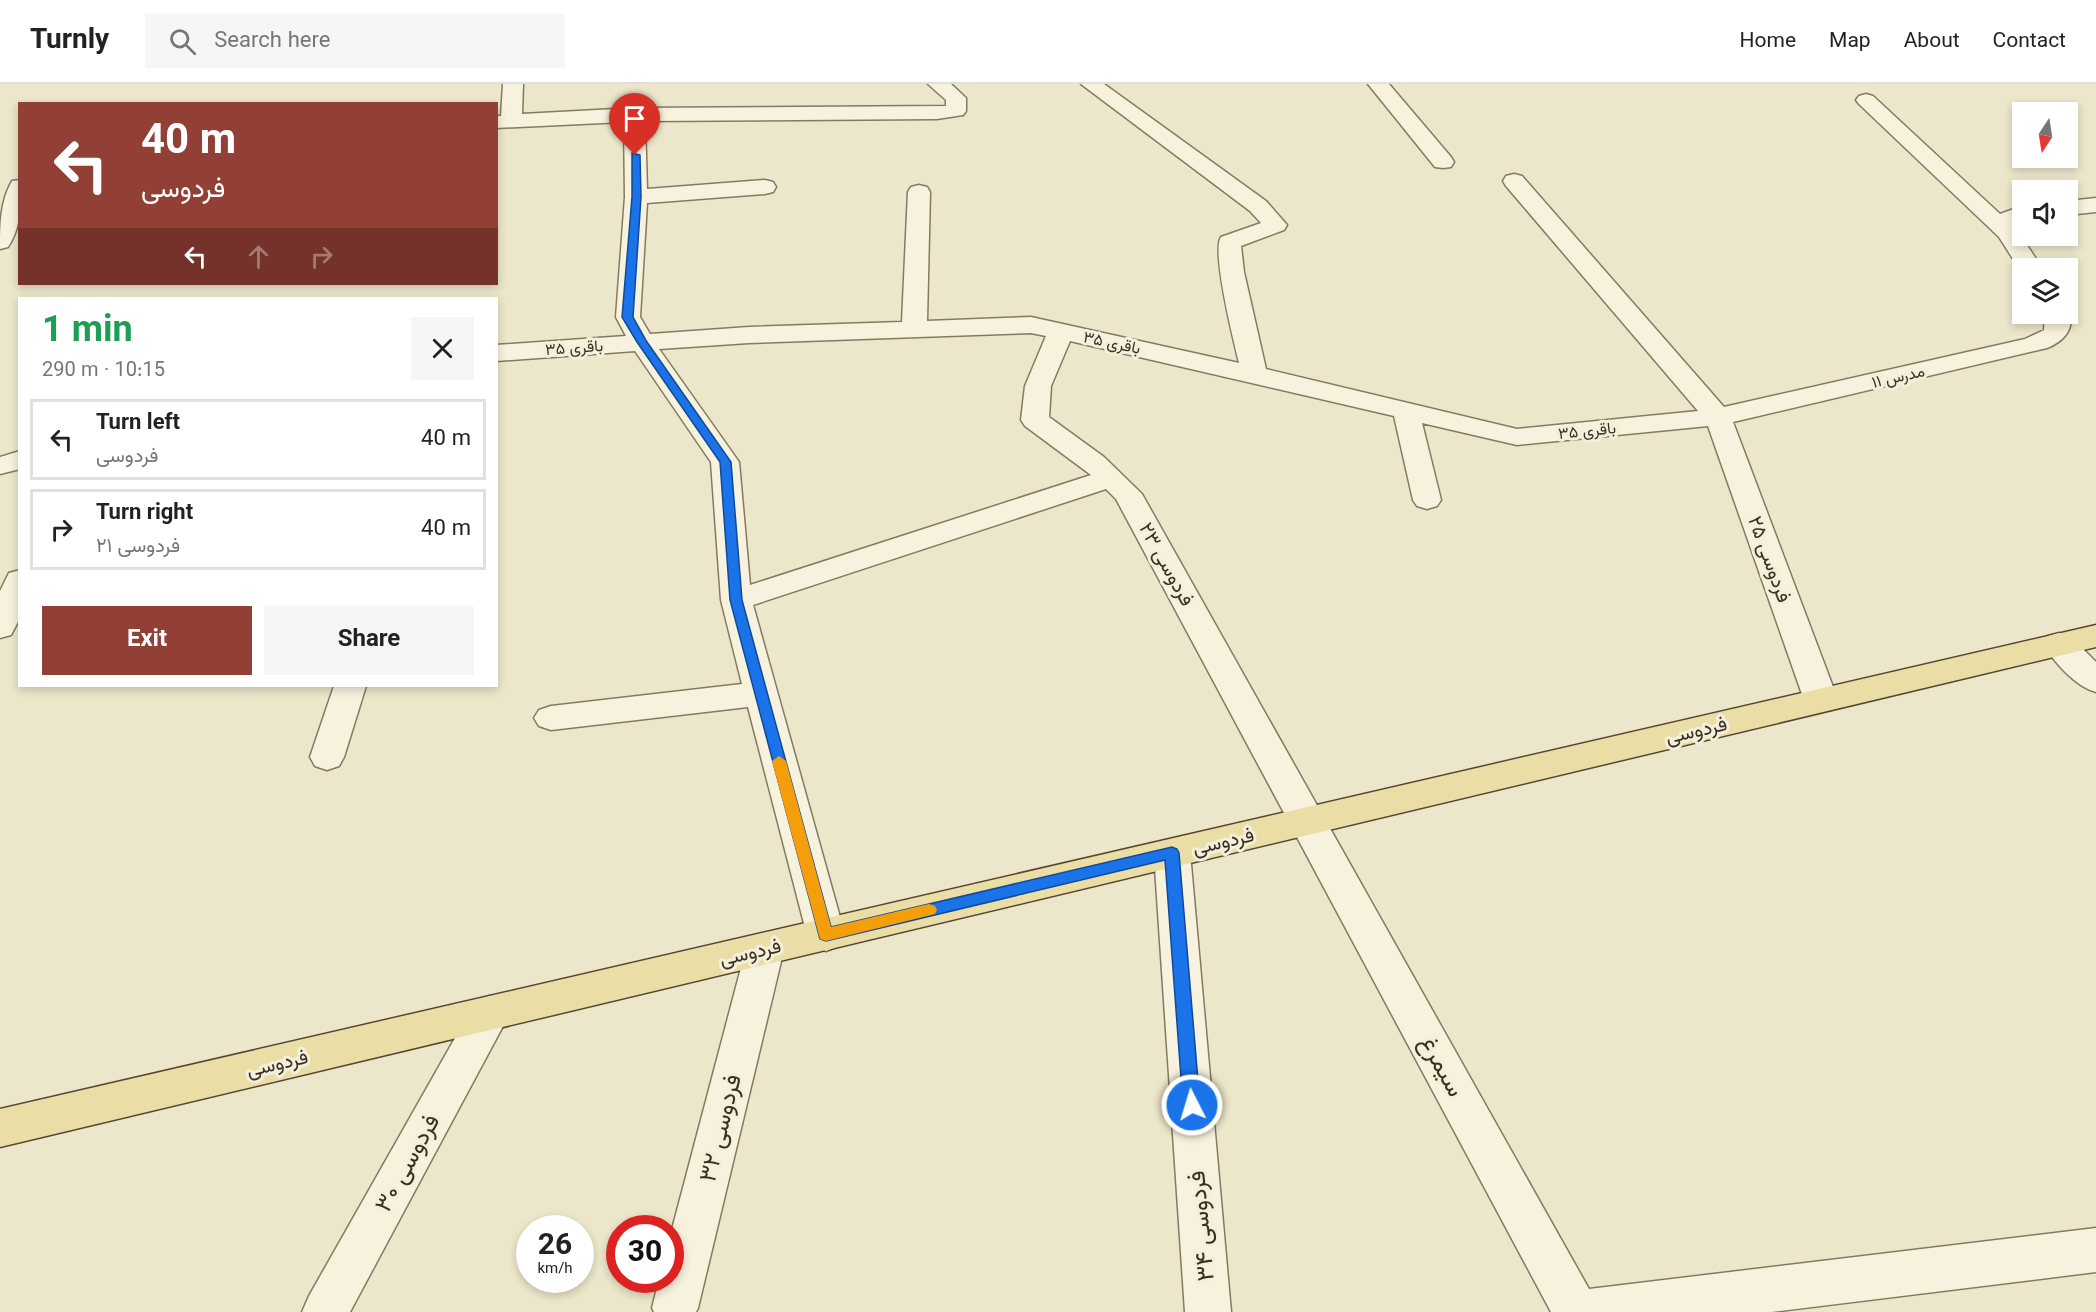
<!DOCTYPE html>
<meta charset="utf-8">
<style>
body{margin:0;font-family:Georgia,Vazirmatn,serif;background:#f6f6f6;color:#222;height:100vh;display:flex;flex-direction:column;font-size:22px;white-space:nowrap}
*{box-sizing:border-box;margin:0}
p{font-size:20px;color:#767676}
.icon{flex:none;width:33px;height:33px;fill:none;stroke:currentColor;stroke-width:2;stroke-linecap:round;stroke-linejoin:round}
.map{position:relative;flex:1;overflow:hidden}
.side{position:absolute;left:18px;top:213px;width:480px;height:390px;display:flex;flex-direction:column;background:#fff;border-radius:0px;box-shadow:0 3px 9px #0003}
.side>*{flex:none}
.hud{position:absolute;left:18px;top:18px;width:480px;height:183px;border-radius:0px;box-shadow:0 3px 9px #0003;background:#923f35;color:#fff;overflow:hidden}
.needle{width:39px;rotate:192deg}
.buttons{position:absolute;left:2012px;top:18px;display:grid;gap:12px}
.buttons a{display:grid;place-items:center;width:66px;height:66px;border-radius:0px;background:#fff;box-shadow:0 3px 9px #0003;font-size:30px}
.speed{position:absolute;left:516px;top:1131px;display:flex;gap:12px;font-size:30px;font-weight:700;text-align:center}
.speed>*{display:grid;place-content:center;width:78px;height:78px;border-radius:50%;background:#fff;box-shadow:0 3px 9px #0003;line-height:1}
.speed small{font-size:15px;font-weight:400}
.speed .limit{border:9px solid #d22;background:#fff;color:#111}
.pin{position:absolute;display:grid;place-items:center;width:51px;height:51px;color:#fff;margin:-62px -26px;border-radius:50% 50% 50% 0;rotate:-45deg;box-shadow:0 0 6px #0007}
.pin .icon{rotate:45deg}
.me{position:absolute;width:66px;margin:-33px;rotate:355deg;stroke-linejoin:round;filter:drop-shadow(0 0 4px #0008)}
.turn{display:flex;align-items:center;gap:21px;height:126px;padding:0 24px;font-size:27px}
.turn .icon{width:78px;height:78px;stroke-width:2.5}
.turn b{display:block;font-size:42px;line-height:51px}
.lanes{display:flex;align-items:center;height:57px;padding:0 24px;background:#0003;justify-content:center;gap:30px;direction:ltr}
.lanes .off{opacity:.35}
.round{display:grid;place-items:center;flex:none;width:63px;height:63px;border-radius:0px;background:#f6f6f6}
.overview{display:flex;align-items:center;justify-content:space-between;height:102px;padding:0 24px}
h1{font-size:36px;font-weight:700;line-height:45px;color:#1e9e55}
.button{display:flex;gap:12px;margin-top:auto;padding:12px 24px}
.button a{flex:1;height:69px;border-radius:0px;background:#923f35;color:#fff;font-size:24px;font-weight:700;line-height:69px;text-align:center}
.button a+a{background:#f6f6f6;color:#222}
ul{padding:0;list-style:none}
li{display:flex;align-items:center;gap:18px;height:81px;margin:0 12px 9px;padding:0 12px;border:3px solid #e0e0e0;border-radius:0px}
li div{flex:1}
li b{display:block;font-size:22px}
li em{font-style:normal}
header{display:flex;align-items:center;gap:36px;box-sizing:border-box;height:84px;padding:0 30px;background:#fff;border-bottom:2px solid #e0e0e0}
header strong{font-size:28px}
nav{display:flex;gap:33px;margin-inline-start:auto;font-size:21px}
.search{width:420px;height:54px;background:#f6f6f6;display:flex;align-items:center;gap:15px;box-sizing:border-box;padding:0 21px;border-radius:0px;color:#767676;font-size:22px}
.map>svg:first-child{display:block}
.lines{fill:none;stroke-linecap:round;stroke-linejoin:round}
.minor-casing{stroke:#877960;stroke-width:3}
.major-casing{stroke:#564733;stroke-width:3}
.minor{fill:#f7f2dd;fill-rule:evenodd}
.major{fill:#ebdda6;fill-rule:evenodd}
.route{fill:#1a73e8;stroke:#114b97;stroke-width:1.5}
.slow{fill:#f59e0b}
.labels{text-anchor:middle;stroke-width:6;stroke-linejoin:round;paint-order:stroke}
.far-street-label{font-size:16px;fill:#393022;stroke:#f4efda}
.street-label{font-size:20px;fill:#393022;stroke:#f4efda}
.near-street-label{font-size:24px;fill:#393022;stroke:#f4efda}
</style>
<header>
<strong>Turnly</strong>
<div class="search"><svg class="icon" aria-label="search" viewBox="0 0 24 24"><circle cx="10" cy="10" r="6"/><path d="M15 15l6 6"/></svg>Search here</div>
<nav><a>Home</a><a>Map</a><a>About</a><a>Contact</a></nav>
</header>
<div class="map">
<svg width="2096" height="1228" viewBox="0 0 2096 1228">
<rect width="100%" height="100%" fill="#ece6ca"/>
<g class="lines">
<defs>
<g id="minor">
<path d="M 503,0 L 523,0 L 522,30 L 634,24 L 946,22 L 946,16 L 928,0 L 951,0 L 966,14 L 966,27 L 963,31 L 937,35 L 645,37 L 647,105 L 765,96 L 773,98 L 776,103 L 773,108 L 765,110 L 647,119 L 640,233 L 650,250 L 749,243 L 902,238 L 908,108 L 911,103 L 919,101 L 927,103 L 930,108 L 927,237 L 1031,233 L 1239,279 C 1234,258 1211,167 1221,153 L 1261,139 L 1250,127 L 1081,0 L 1104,0 L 1266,117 L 1287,141 L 1284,146 L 1241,162 L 1244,188 L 1266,285 L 1517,345 L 1698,327 L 1506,102 L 1503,97 L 1506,92 L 1514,90 L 1522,92 L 1724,323 L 2025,255 L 2044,246 L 2045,230 L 2067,230 L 2067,227 C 2077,244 2063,258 2047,264 L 1733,338 L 1838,616 L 1833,624 L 1821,628 L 1809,624 L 1804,616 L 1708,342 L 1517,361 L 1422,339 L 1441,416 L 1437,422 L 1427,425 L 1417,422 L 1413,416 L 1394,332 L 1070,257 L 1051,302 L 1049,333 L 1104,373 L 1142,410 L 1589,1205 L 2096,1144 L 2096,1188 L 1771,1228 L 1551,1228 L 1116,415 L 1106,405 L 753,521 L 845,851 L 839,862 L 826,867 L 813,862 L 807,851 L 748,623 L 551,646 L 539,642 L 534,634 L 539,626 L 551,622 L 742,600 L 721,516 L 711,378 L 635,267 L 496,277 L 496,261 L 626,252 L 616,233 L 625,113 L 624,38 L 496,44 L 496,32 L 501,32 ZM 1031,249 L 1046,252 L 1025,302 L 1021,336 L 1025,342 L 1091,391 L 750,501 L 739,378 L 659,265 L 749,259 Z"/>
<polygon points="1368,0 1389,0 1451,73 1454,78 1451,83 1443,84 1435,83"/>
<polygon points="1866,10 1873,12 2000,130 2022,122 2022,137 2016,139 2015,143 2042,184 2022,184 2022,189 1999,153 1859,20 1856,16 1859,12"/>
<path d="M 20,96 C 20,119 22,143 8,163 L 0,165 C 0,141 0,118 12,97 Z"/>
<polygon points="2096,114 2096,128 2067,131 2067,117"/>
<polygon points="20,367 20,385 0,390 0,373"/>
<polygon points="20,486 20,534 11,551 0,554 0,507 9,489"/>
<path d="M 2059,549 L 2070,552 L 2096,578 L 2096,608 C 2076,603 2054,578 2043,560 L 2048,552 Z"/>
<polygon points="334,602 366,602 344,673 339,682 327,686 315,682 310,673"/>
<polygon points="1172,755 1185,759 1190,769 1231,1228 1185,1228 1154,769 1159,759"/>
<polygon points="765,849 779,854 784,865 698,1224 696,1228 654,1228 652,1224 659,1196 670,1196 670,1153 746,865 751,854"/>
<polygon points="490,912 504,917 510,929 350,1228 302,1228 309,1212 476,917"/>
</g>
<polygon id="major" points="2096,541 2096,563 0,1063 0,1025"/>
</defs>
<use href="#minor" class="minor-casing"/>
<use href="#major" class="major-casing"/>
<use href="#minor" class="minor"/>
<use href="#major" class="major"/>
</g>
<polygon class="route" points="632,69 640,71 641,113 633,233 647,258 731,378 742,516 831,843 1172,763 1177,765 1179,769 1200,1021 1198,1027 1192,1029 1186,1027 1183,1021 1165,776 826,857 820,855 730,516 720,378 637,258 622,233 632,113"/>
<polygon class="slow" points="779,672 786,677 831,843 929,820 935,822 937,826 935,830 826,857 820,855 772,677"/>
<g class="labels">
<g class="far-street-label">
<text transform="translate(1112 258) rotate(12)" y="6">باقری ۳۵</text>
<text transform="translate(574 263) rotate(-4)" y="6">باقری ۳۵</text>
<text transform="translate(1898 292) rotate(-13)" y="6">مدرس ۱۱</text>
<text transform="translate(1587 346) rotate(-6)" y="6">باقری ۳۵</text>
</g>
<g class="street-label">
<text transform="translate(1770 475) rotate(70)" y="7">فردوسی ۲۵</text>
<text transform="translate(1167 480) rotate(61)" y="7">فردوسی ۲۳</text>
<text transform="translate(1696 646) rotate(-13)" y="7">فردوسی</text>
<text transform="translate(1223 757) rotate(-13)" y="7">فردوسی</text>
<text transform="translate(750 868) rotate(-13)" y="7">فردوسی</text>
<text transform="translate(277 979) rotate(-13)" y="7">فردوسی</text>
</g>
<g class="near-street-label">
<text transform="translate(1442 982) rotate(61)" y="8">سیمرغ</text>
<text transform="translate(720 1044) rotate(-76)" y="8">فردوسی ۳۲</text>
<text transform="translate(407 1079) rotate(-61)" y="8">فردوسی ۳۰</text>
<text transform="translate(1201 1142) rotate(-95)" y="8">فردوسی ۳۴</text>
</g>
</g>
</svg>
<div class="buttons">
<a><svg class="needle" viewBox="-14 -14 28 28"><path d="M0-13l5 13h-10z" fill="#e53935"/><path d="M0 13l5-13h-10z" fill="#767676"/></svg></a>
<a><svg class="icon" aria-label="sound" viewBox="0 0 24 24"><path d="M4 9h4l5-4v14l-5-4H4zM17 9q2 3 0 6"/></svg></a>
<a><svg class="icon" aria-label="layers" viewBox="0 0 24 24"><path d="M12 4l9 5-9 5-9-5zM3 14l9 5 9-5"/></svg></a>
</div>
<div class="speed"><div>26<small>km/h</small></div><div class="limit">30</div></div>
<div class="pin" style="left:635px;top:71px;background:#d93025"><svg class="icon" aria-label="arrive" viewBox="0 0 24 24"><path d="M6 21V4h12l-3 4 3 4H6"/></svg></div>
<svg class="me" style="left:1192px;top:1021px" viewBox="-20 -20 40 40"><circle r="17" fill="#1a73e8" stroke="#fff" stroke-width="3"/><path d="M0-11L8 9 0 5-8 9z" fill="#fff"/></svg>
<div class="hud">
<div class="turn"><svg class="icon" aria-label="left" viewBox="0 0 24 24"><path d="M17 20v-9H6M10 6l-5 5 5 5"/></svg><div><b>40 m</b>فردوسی</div></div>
<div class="lanes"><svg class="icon" aria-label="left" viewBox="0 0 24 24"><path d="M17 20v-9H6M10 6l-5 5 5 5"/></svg><svg class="icon off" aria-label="ahead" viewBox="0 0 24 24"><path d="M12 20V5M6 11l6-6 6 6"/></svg><svg class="icon off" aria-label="right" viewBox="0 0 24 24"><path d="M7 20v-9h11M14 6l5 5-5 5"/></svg></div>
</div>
<section class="side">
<div class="overview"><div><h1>1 min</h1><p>290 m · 10:15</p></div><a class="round"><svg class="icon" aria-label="close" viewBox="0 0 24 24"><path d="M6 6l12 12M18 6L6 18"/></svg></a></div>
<ul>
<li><svg class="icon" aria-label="left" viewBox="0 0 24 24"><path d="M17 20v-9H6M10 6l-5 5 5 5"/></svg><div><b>Turn left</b><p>فردوسی</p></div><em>40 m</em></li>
<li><svg class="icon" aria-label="right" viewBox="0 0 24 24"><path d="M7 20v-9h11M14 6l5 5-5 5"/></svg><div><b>Turn right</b><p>فردوسی ۲۱</p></div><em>40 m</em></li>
</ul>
<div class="button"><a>Exit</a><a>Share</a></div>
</section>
</div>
